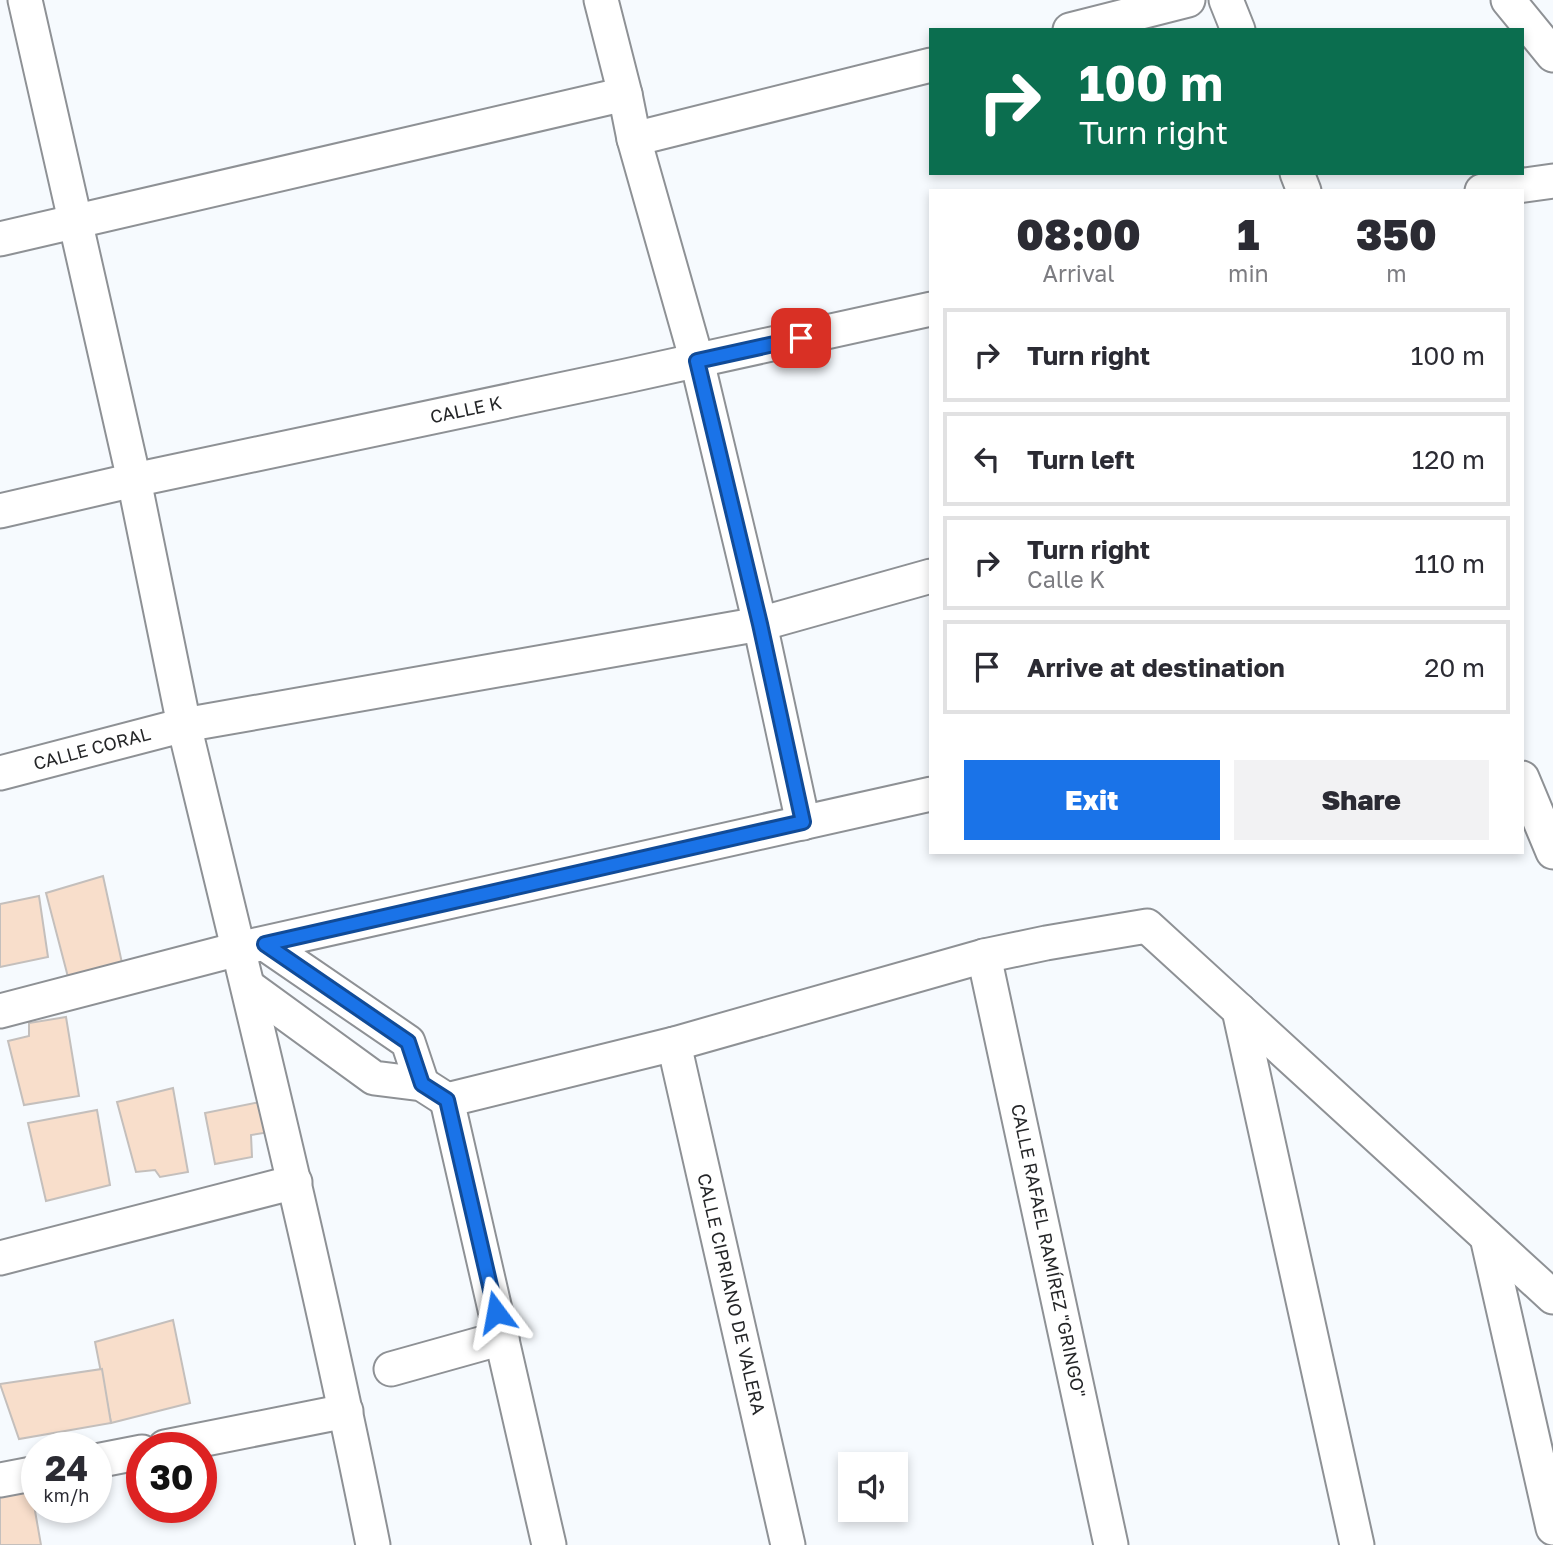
<!DOCTYPE html>
<meta charset="utf-8">
<style>
body{margin:0;font-family:"Golos Text",sans-serif;background:#f2f2f3;color:#2b2b33;height:100vh;display:flex;flex-direction:column;font-size:26px;white-space:nowrap}
*{box-sizing:border-box;margin:0}
p{font-size:23px;color:#7c7c81}
.icon{flex:none;width:38px;height:38px;fill:none;stroke:currentColor;stroke-width:2;stroke-linecap:round;stroke-linejoin:round}
.map{position:relative;flex:1;overflow:hidden}
.sheet{position:absolute;left:929px;top:189px;width:595px;height:665px;display:flex;flex-direction:column;background:#fff;border-radius:0px;box-shadow:0 4px 10px #0003}
.sheet>*{flex:none}
.top-card{position:absolute;left:929px;top:28px;width:595px;height:147px;border-radius:0px;box-shadow:0 4px 10px #0003;background:#0b6e4f;color:#fff;overflow:hidden}
.tools{position:absolute;left:838px;top:1452px;display:grid;gap:14px}
.tools a{display:grid;place-items:center;width:70px;height:70px;border-radius:0px;background:#fff;box-shadow:0 4px 10px #0003;font-size:35px}
.speed{position:absolute;left:21px;top:1432px;display:flex;gap:14px;font-size:35px;font-weight:700;text-align:center}
.speed>*{display:grid;place-content:center;width:91px;height:91px;border-radius:50%;background:#fff;box-shadow:0 4px 10px #0003;line-height:1}
.speed small{font-size:18px;font-weight:400}
.speed .limit{border:10px solid #d22;background:#fff;color:#111}
.pin{position:absolute;display:grid;place-items:center;width:60px;height:60px;color:#fff;margin:-30px;border-radius:14px;box-shadow:0 4px 10px #0006}
.me{position:absolute;width:77px;margin:-38px;rotate:347deg;stroke-linejoin:round;filter:drop-shadow(0 0 5px #0008)}
.turn{display:flex;align-items:center;gap:24px;height:147px;padding:0 35px;font-size:32px}
.turn .icon{width:91px;height:91px;stroke-width:2.5}
.turn b{display:block;font-size:49px;line-height:60px}
.eta{display:flex;justify-content:space-evenly;align-items:center;height:119px;text-align:center}
.eta b{font-size:42px;font-weight:800;line-height:49px}
.cta{display:flex;gap:14px;margin-top:auto;padding:14px 35px}
.cta a{flex:1;height:80px;border-radius:0px;background:#1a73e8;color:#fff;font-size:28px;font-weight:800;line-height:80px;text-align:center}
.cta a+a{background:#f2f2f3;color:#2b2b33}
ul{padding:0;list-style:none}
li{display:flex;align-items:center;gap:21px;height:94px;margin:0 14px 10px;padding:0 21px;border:4px solid #e1e1e2;border-radius:0px}
li div{flex:1}
li b{display:block;font-size:26px}
li em{font-style:normal}
.map>svg:first-child{display:block}
.building{fill:#f8decb;stroke:#c4bfbc;stroke-width:2}
.lines{fill:none;stroke-linecap:round;stroke-linejoin:round}
.minor-casing{stroke:#8e9195;stroke-width:37}
.minor{stroke:#fff;stroke-width:33}
.route-casing{stroke:#114b97;stroke-width:18}
.route{stroke:#1a73e8;stroke-width:12}
.labels{text-anchor:middle;stroke-width:6;stroke-linejoin:round;paint-order:stroke}
.street-label{font-size:18px;fill:#252628;stroke:#fff}
</style>
<div class="map">
<svg width="1553" height="1545" viewBox="0 0 1553 1545">
<rect width="100%" height="100%" fill="#f6fafe"/>
<g class="building">
<polygon points="103,876 122,963 68,977 46,893"/>
<polygon points="39,896 48,957 0,967 0,904"/>
<polygon points="66,1017 79,1096 24,1105 8,1041 29,1036 29,1023"/>
<polygon points="173,1088 188,1172 160,1177 155,1170 136,1172 117,1102"/>
<polygon points="265,1101 270,1132 251,1135 252,1157 215,1164 205,1113"/>
<polygon points="97,1110 110,1185 46,1201 28,1123"/>
<polygon points="173,1320 190,1403 111,1423 95,1342"/>
<polygon points="102,1369 111,1423 19,1439 0,1384"/>
<polygon points="31,1488 41,1545 0,1545 0,1494"/>
</g>
<g class="lines">
<defs>
<g id="minor">
<polyline points="601,0 625,94 634,139 697,361 760,624 803,823"/>
<polyline points="1226,0 1238,30"/>
<polyline points="1508,0 1553,55"/>
<polyline points="1070,30 1188,0"/>
<polyline points="634,139 931,65"/>
<polyline points="1297,173 1304,191"/>
<polyline points="1482,191 1553,181"/>
<polyline points="0,239 625,94"/>
<polyline points="0,511 134,480 626,376 931,309"/>
<polyline points="0,773 184,725 134,480 25,0"/>
<polyline points="1522,778 1553,852"/>
<polyline points="265,944 408,1042 422,1084"/>
<polyline points="984,956 1111,1545"/>
<polyline points="249,987 374,1078 422,1084 447,1100"/>
<polyline points="1239,1010 1357,1545"/>
<polyline points="0,1011 238,949 931,794"/>
<polyline points="674,1044 788,1545"/>
<polyline points="1487,1237 1553,1528"/>
<polyline points="0,1258 295,1182"/>
<polyline points="391,1369 502,1338"/>
<polyline points="165,1447 346,1411"/>
<polyline points="96,1461 142,1452"/>
<polyline points="0,1480 37,1473"/>
<path d="M 373,1545 C 318,1270 250,998 184,725 L 760,624 L 931,576"/>
<polyline points="549,1545 447,1100 674,1044 984,956 1046,943 1147,926 1553,1297"/>
</g>
</defs>
<use href="#minor" class="minor-casing"/>
<use href="#minor" class="minor"/>
</g>
<g class="lines">
<defs>
<polyline id="route" points="496,1312 447,1100 422,1084 408,1042 265,944 803,822 760,624 697,361 801,338"/>
</defs>
<use href="#route" class="route-casing"/>
<use href="#route" class="route"/>
</g>
<g class="labels">
<g class="street-label">
<text transform="translate(466 410) rotate(-12)" y="6">CALLE K</text>
<text transform="translate(92 749) rotate(-15)" y="6">CALLE CORAL</text>
<text transform="translate(1048 1251) rotate(78)" y="6">CALLE RAFAEL RAMÍREZ "GRINGO"</text>
<text transform="translate(731 1294) rotate(77)" y="6">CALLE CIPRIANO DE VALERA</text>
</g>
</g>
</svg>
<div class="tools">
<a><svg class="icon" aria-label="sound" viewBox="0 0 24 24"><path d="M4 9h4l5-4v14l-5-4H4zM17 9q2 3 0 6"/></svg></a>
</div>
<div class="speed"><div>24<small>km/h</small></div><div class="limit">30</div></div>
<div class="pin" style="left:801px;top:338px;background:#d93025"><svg class="icon" aria-label="arrive" viewBox="0 0 24 24"><path d="M6 21V4h12l-3 4 3 4H6"/></svg></div>
<svg class="me" style="left:496px;top:1312px" viewBox="-20 -20 40 40"><path d="M0-17L14 15 0 8-14 15z" fill="#1a73e8" stroke="#fff" stroke-width="4"/></svg>
<div class="top-card">
<div class="turn"><svg class="icon" aria-label="right" viewBox="0 0 24 24"><path d="M7 20v-9h11M14 6l5 5-5 5"/></svg><div><b>100 m</b>Turn right</div></div>
</div>
<section class="sheet">
<div class="eta">
<div><b>08:00</b><p>Arrival</p></div>
<div><b>1</b><p>min</p></div>
<div><b>350</b><p>m</p></div>
</div>
<ul>
<li><svg class="icon" aria-label="right" viewBox="0 0 24 24"><path d="M7 20v-9h11M14 6l5 5-5 5"/></svg><div><b>Turn right</b></div><em>100 m</em></li>
<li><svg class="icon" aria-label="left" viewBox="0 0 24 24"><path d="M17 20v-9H6M10 6l-5 5 5 5"/></svg><div><b>Turn left</b></div><em>120 m</em></li>
<li><svg class="icon" aria-label="right" viewBox="0 0 24 24"><path d="M7 20v-9h11M14 6l5 5-5 5"/></svg><div><b>Turn right</b><p>Calle K</p></div><em>110 m</em></li>
<li><svg class="icon" aria-label="arrive" viewBox="0 0 24 24"><path d="M6 21V4h12l-3 4 3 4H6"/></svg><div><b>Arrive at destination</b></div><em>20 m</em></li>
</ul>
<div class="cta"><a>Exit</a><a>Share</a></div>
</section>
</div>
